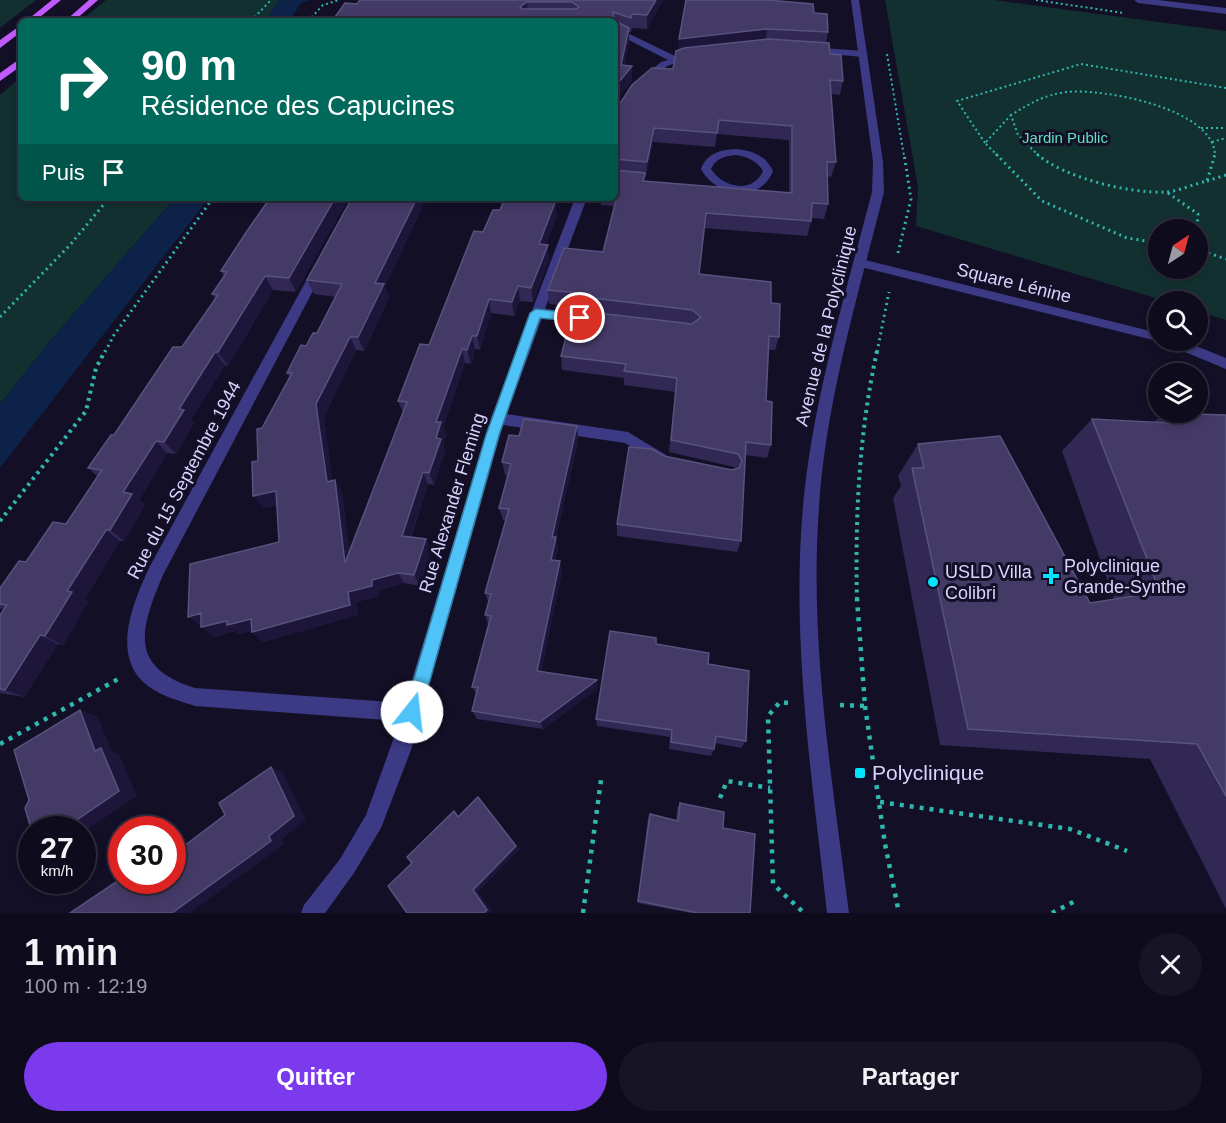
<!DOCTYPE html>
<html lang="fr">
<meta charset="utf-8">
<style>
body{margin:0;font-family:Arial,sans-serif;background:#171425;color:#f1f3f6;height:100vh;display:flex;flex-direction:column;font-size:22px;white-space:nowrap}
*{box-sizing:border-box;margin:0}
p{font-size:20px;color:#9b9ba3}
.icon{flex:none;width:33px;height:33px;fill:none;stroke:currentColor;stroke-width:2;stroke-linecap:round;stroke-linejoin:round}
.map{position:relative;height:913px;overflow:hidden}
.side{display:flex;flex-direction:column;background:#0e0b1c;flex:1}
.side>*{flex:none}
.hud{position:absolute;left:18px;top:18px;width:600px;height:183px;border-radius:9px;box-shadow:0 3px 9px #0003,0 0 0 2px #2e2b3b;background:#00695c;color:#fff;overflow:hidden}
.needle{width:39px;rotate:36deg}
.tools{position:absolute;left:1148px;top:219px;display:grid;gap:12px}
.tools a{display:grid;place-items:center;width:60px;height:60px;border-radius:50%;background:#0e0b1c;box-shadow:0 3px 9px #0003,0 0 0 2px #2e2b3b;font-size:30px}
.speed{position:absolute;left:18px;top:816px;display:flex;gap:12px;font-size:30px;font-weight:700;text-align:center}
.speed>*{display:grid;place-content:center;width:78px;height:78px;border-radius:50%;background:#0e0b1c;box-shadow:0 3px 9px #0003,0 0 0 2px #2e2b3b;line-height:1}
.speed small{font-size:15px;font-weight:400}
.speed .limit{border:9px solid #d22;background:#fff;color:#111}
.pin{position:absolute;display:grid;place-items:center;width:51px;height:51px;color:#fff;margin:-26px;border:3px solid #fff;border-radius:50%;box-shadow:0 2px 6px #0007}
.me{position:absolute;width:66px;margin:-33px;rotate:16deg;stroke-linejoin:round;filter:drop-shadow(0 0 4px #0008)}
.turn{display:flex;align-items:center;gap:21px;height:126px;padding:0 24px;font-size:27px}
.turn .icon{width:78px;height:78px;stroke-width:2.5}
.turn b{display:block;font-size:42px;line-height:51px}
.then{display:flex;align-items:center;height:57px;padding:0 24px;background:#0003;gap:12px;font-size:22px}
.round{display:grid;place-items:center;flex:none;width:63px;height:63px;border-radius:32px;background:#171425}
.overview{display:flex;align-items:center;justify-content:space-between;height:102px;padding:0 24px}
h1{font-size:36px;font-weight:600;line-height:45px}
.button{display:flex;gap:12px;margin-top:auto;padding:12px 24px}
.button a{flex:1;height:69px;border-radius:36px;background:#7c3aed;color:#fff;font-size:24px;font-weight:600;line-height:69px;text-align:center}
.button a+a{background:#171425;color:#f1f3f6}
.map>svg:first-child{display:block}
.green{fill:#12302f;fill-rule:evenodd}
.water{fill:#0c2248}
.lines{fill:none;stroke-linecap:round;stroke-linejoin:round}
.path-far3{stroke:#2fb8b0;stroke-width:2;stroke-dasharray:2 3;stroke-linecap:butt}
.path-far2{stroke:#2fb8b0;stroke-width:3;stroke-dasharray:2 4;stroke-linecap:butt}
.path-far1{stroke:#2fb8b0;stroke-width:4;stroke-dasharray:3 4.5;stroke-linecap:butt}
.path{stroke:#2fb8b0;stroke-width:4.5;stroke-dasharray:4 6;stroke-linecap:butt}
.service{fill:#3d3a85;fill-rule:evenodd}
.minor{fill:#3d3a85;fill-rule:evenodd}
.tertiary{fill:#3d3a85;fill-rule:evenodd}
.primary{fill:#c25bff;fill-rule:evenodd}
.wall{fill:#312854;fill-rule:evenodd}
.shaded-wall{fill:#1d163a}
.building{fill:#433a66;stroke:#5a527e;stroke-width:1.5;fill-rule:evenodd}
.route{fill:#4fc3f7;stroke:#337fa1;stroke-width:1.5}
.poi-dot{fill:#00e5ff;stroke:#130f26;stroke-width:2}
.labels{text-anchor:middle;stroke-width:6;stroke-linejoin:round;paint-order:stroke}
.far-park-label{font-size:15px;fill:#5fe0c0;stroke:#130f26}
.street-label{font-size:18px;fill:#d9d4ff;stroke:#130f26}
.poi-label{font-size:18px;fill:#d9d4ff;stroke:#130f26;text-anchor:start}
.near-poi-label{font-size:21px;fill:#d9d4ff;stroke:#130f26;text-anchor:start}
</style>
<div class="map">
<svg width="1226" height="913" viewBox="0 0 1226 913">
<rect width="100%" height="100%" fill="#130f26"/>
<g class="green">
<polygon points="0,0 36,0 0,28"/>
<polygon points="106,0 280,0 265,21 80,21"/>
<path d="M 885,0 L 994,0 L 1226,31 L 1226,320 L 1197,311 L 1197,302 L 1165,301 L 916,226 L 918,187 ZM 1158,230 L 1197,230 L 1197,268 L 1158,268 Z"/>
<polygon points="21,77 21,198 175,198 50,341 0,404 0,95"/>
</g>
<g class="water">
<polygon points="280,0 311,0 301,3 289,21 265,21"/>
<polygon points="175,198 209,198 0,468 0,404 50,341"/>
</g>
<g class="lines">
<g class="path-far3">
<polyline points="1036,0 1124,13"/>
<polyline points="251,21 271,0"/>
<polyline points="308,21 323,5 339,0"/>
<polyline points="887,54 904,156"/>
<polyline points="1201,128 1226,128"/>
<polyline points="1212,142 1226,138"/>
<polyline points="985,143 957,101 1081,64 1226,88"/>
<polyline points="998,156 985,143 1011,115"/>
<path d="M 1039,156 L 1018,135 L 1011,115 C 1029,104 1044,95 1066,92 C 1102,88 1215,108 1215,156"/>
</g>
<g class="path-far2">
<polyline points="996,154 1042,201 1127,238 1158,243"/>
<path d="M 1037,154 C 1064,178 1131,194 1166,192 C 1179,191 1194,184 1207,181 L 1215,154"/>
<polyline points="1207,181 1226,175"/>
<polyline points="1168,193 1198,214 1197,230"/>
<polyline points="1197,249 1226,259"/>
<polyline points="898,253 911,199 904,154"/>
<polyline points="0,317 70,245 109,198"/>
<polyline points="105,352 114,335 213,198"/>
<polyline points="877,352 889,292"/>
</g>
<g class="path-far1">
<polyline points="0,521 86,411 96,368 105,351"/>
<path d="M 857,600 C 855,516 859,433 877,351"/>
</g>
<g class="path">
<polyline points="788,703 780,702 768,716 773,884 804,913"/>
<polyline points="840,705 865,706 857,599"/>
<polyline points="865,706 885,844 899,913"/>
<polyline points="0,744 120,678"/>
<polyline points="720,798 727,781 770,788"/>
<polyline points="880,802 1070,829 1127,851"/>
<polyline points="583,913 601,780"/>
<polyline points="1052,913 1077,900"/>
</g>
<polygon class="service" points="861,259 1158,333 1158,340 1181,340 1226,358 1226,369 1161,342 857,266 857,260"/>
<g class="minor">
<polygon points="615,27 677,57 693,52 698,55 667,66 646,83 640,83 640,79 661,62 668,60 615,33"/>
<polygon points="809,47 863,51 868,54 863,57 806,52 804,50"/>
<path d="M 736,149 C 753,151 765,155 773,171 C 760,204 716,197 701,169 C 707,153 720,150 736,149 ZM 736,155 C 747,157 757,160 763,171 C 753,194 723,188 711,169 C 716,158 725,156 736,155 Z"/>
<path d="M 575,198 L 587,198 L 545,309 L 589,314 L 596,319 L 589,324 L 542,318 L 507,414 L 628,432 L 666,455 L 669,459 L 666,463 L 661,465 L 625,443 L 503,425 L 411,750 L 381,828 L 354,873 L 325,913 L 301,913 L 304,905 L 340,859 L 366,815 L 400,721 L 195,706 C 179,701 162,696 148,686 C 109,657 134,600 150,566 L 312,270 L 318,266 L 322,267 L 324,270 L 163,575 C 140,629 128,667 195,688 L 405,703 L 491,418 Z"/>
</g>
<g class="tertiary">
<path d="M 851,0 L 859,0 L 883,162 L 884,192 C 858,296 826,400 819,507 C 809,643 832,778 849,913 L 827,913 C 812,778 791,642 803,506 C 813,399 845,296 872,192 L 873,162 Z"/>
<polygon points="1134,0 1158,0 1226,8 1226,14 1138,3"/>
</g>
<g class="primary">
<polygon points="52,0 61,0 35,21 26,21"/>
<polygon points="89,0 98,0 74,21 65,21"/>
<polygon points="21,25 21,32 0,48 0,40"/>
<polygon points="21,58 21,66 0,81 0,73"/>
</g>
</g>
<g class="wall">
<path d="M 360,0 L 663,0 L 647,29 L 632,28 L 631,32 L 629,32 L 629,42 L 624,66 L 632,66 L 632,81 L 618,97 L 616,103 L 621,102 L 673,69 L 676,51 L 814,13 L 828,32 L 826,43 L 830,54 L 843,81 L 840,95 L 831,94 L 836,162 L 831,177 L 827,176 L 828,204 L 824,219 L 812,218 L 807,236 L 704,228 L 699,274 L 771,303 L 779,337 L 775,350 L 769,350 L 766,401 L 771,445 L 767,458 L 745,455 L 741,541 L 737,552 L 617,536 L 617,524 L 664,456 L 732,470 L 736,469 L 734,467 L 669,452 L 675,392 L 624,385 L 624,378 L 562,370 L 561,356 L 578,311 L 577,307 L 549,304 L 548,290 L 603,252 L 614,206 L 601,205 L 601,198 L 615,198 L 615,21 L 357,4 ZM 717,134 L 789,140 L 789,193 L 644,181 L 645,177 L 646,177 L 653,142 L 715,147 Z"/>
<polygon points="270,198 296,292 273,290 228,366 225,365 191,419 194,423 176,454 167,453 139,500 145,505 124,541 120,541 84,600 88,602 63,645 58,644 24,697 0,693 0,615 4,610 0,608 0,588 66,524 97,476 88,468 182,347 215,299 212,294 224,277 221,271"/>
<polygon points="557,215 546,245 549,260 533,302 520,301 514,316 491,313 480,350 475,349 471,364 465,363 443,427 446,435 443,444 445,451 434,485 428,484 411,537 426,539 431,550 420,586 404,583 379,590 379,596 356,602 358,615 263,642 252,632 252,631 239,634 235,631 214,637 279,542 277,505 263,508 258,461 262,428 290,378 287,373 317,333 336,297 314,294 307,280 385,287 389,298 364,351 356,350 324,417 332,481 342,492 349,550 403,413 398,401 429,345 483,232"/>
<polygon points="1164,413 1226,415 1226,909 1150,759 940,745 893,498 901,486 898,476 918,444 1090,603 1114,599 1062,451 1092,419 1154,422"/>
<polygon points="577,426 578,440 556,537 558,549 555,560 562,572 541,672 597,680 597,689 543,729 477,719 472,711 476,694 472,687 488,624 485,615 488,602 485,593 506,520 503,520 499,508 508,476 505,475 502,462 519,436"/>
<polygon points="656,644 708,664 746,741 741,748 715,743 714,749 711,756 669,749 670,737 597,726 596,719"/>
<polygon points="680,803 723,828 750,913 691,913 637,903 648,818 650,814 676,820 677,808"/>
</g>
<g class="shaded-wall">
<polygon points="656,0 663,0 647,29 647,15"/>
<polygon points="527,2 528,16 520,7"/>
<polygon points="629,28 629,42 621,80 632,66 632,81 618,97 615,105 615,91"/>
<polygon points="767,29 765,43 678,53 679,39"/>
<polygon points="654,128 653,142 646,177 647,162"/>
<polygon points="335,198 349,198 296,292 289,278"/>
<polygon points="417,198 427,198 385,287 389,298 364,351 358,337 375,283"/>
<polygon points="556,200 557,215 541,259 539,244"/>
<polygon points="548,245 549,260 533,302 531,288"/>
<polygon points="265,276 273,290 228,366 218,352"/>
<polygon points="518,286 520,301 514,316 512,302"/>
<polygon points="489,299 491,313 480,350 477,336"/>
<polygon points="472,336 475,349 471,364 467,350"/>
<polygon points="350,337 356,350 324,417 334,494 327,482 316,404"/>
<polygon points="462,349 465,363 443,427 446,435 443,444 445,451 434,485 429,473 436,438 436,422"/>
<polygon points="215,352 225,365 191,419 194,423 176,454 164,442 179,409"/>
<polygon points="577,426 578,440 555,540 556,537 558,549 552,571 551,560 552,537"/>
<polygon points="156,441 167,453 139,500 145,505 124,541 110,530 123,492"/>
<polygon points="423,472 428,484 407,547 402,536"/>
<polygon points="335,480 342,492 352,573 345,563"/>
<polygon points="276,491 285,503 263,508 253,496"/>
<polygon points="106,530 120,541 84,600 88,602 63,645 45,636 67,591"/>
<polygon points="426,539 431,550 420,586 414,575"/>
<polygon points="560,561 562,572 540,680 537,671"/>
<polygon points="398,573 404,583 379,590 379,596 356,602 358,615 263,642 252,632 348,592 372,580"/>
<polygon points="201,613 201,626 188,617"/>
<polygon points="251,619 262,629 239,634 235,631 214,637 201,627 227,621"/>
<polygon points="40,635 58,644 24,697 5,690"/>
<polygon points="597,680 597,689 543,729 540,722"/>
<polygon points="80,710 98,717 112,752 119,754 137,796 82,833 82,830 62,830 95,751"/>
<polygon points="271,767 283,772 306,820 282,839 284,844 190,913 172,913 269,836"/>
<polygon points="478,797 520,849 478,892 492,911 490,913 484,913 473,890"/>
<polygon points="172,843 189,846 176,852"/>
</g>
<g class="building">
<path d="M 360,0 L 656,0 L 647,15 L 632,14 L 631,18 L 613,12 L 614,21 L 332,21 L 345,3 L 357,4 ZM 527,2 L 572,2 L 579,7 L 576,9 L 523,9 L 520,7 Z"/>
<polygon points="686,0 767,0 813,4 814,13 827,14 828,32 767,29 679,39"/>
<polygon points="615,21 629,28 621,65 632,66 618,83 615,91"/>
<polygon points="768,39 829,43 830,54 841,55 843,81 830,80 836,162 827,162 828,204 812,203 811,221 706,213 699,274 771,282 771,303 780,304 779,337 769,336 766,401 772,402 771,445 746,442 741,541 617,524 629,447 652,449 664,456 732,470 739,468 742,461 738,454 671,440 677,378 624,371 626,364 561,356 573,310 692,324 701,317 692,310 577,296 578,293 548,290 564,248 603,252 618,192 615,192 615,170 645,173 643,181 792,193 792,126 719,120 717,133 654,128 647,162 615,159 615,103 621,102 632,85 652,68 673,69 676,51 684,48"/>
<polygon points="270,198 335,198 289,278 265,276 218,352 215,352 179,409 184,410 164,442 156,441 123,492 132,494 110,530 106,530 67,591 72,592 45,636 40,635 5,690 0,689 0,615 7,605 0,604 0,588 19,561 26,562 53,522 66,524 102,470 88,468 111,435 114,435 173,347 182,347 218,295 212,294 227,272 221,271 245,234"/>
<polygon points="352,198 417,198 375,283 384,284 358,337 350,337 316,404 327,482 335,480 345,563 407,402 398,401 420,344 429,345 474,231 483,232 493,210 500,210 505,198 529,198 556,200 539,244 548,245 531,288 518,286 512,302 489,299 477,336 472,336 467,350 462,349 436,422 441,422 436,438 441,439 429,473 423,472 402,536 426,539 414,575 398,573 372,580 372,586 348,592 350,605 252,632 251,619 227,625 227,621 201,627 201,613 188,617 190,564 279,542 276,491 253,496 252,462 258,461 257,429 262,428 292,373 287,373 301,345 306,346 313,333 317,333 342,284 307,280"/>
<polygon points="1164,413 1226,415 1226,796 1197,744 968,729 912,468 924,468 918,444 1000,436 1090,603 1160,592 1092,419 1169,423"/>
<polygon points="524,419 577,426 552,537 556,537 551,560 560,561 537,671 597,680 540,722 472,711 478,687 472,687 491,616 485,615 491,594 485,593 509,509 499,508 511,464 502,462 509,435 519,436"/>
<polygon points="610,631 656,638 656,644 709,653 708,664 749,671 746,741 716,736 714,749 671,742 672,730 596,719"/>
<polygon points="80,710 95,751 101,748 119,791 62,830 32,830 32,832 25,808 29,800 14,750"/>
<polygon points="271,767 294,816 269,836 271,841 172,913 70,913 122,878 122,880 172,880 172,844 176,852 225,815 219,803"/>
<polygon points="478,797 516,846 473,890 487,910 484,913 407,913 388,886 412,863 407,857 454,811 458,817"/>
<polygon points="680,803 724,812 723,828 755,834 750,913 698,913 638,901 650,814 678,821"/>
</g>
<polygon class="route" points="536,309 580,314 586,318 580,322 540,318 499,435 421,712 418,719 412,721 406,719 404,712 486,435 530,313"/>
<g class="poi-dot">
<path d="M1048 567h6v6h6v6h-6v6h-6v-6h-6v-6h6z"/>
<circle cx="933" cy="582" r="6"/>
<rect x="854" y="767" width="12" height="12" rx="3"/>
</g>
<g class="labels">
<g class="far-park-label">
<text x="1065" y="143">Jardin Public</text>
</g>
<g class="street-label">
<text transform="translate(1014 283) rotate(14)" y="6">Square Lénine</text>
<text transform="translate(826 326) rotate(-76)" y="6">Avenue de la Polyclinique</text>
<text transform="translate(184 480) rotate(-62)" y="6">Rue du 15 Septembre 1944</text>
<text transform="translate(452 503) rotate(-73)" y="6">Rue Alexander Fleming</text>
</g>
<g class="poi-label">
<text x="1064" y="572">Polyclinique<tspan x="1064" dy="21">Grande-Synthe</tspan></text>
<text x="945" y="578">USLD Villa<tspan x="945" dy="21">Colibri</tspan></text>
</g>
<g class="near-poi-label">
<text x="872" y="780">Polyclinique</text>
</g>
</g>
</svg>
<div class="tools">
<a><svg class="needle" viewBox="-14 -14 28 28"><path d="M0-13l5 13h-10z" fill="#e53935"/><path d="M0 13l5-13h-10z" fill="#9b9ba3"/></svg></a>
<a><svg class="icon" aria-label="search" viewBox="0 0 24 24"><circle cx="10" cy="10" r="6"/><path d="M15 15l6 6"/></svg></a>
<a><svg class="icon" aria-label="layers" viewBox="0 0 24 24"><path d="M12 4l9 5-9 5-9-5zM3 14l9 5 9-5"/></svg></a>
</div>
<div class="speed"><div>27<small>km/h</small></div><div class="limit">30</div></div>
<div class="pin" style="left:580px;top:318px;background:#d93025"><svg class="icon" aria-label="arrive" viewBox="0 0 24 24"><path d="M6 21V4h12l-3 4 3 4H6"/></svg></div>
<svg class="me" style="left:412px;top:712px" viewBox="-20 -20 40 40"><circle r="19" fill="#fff"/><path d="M0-13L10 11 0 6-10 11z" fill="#4fc3f7"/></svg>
<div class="hud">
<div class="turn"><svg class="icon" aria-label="right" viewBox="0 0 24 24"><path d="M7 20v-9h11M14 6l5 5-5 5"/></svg><div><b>90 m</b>Résidence des Capucines</div></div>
<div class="then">Puis<svg class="icon" aria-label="arrive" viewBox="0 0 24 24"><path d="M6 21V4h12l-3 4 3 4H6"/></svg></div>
</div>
</div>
<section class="side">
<div class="overview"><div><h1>1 min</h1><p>100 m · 12:19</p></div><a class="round"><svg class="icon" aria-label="close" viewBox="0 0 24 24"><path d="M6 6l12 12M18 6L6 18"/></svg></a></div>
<div class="button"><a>Quitter</a><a>Partager</a></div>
</section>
